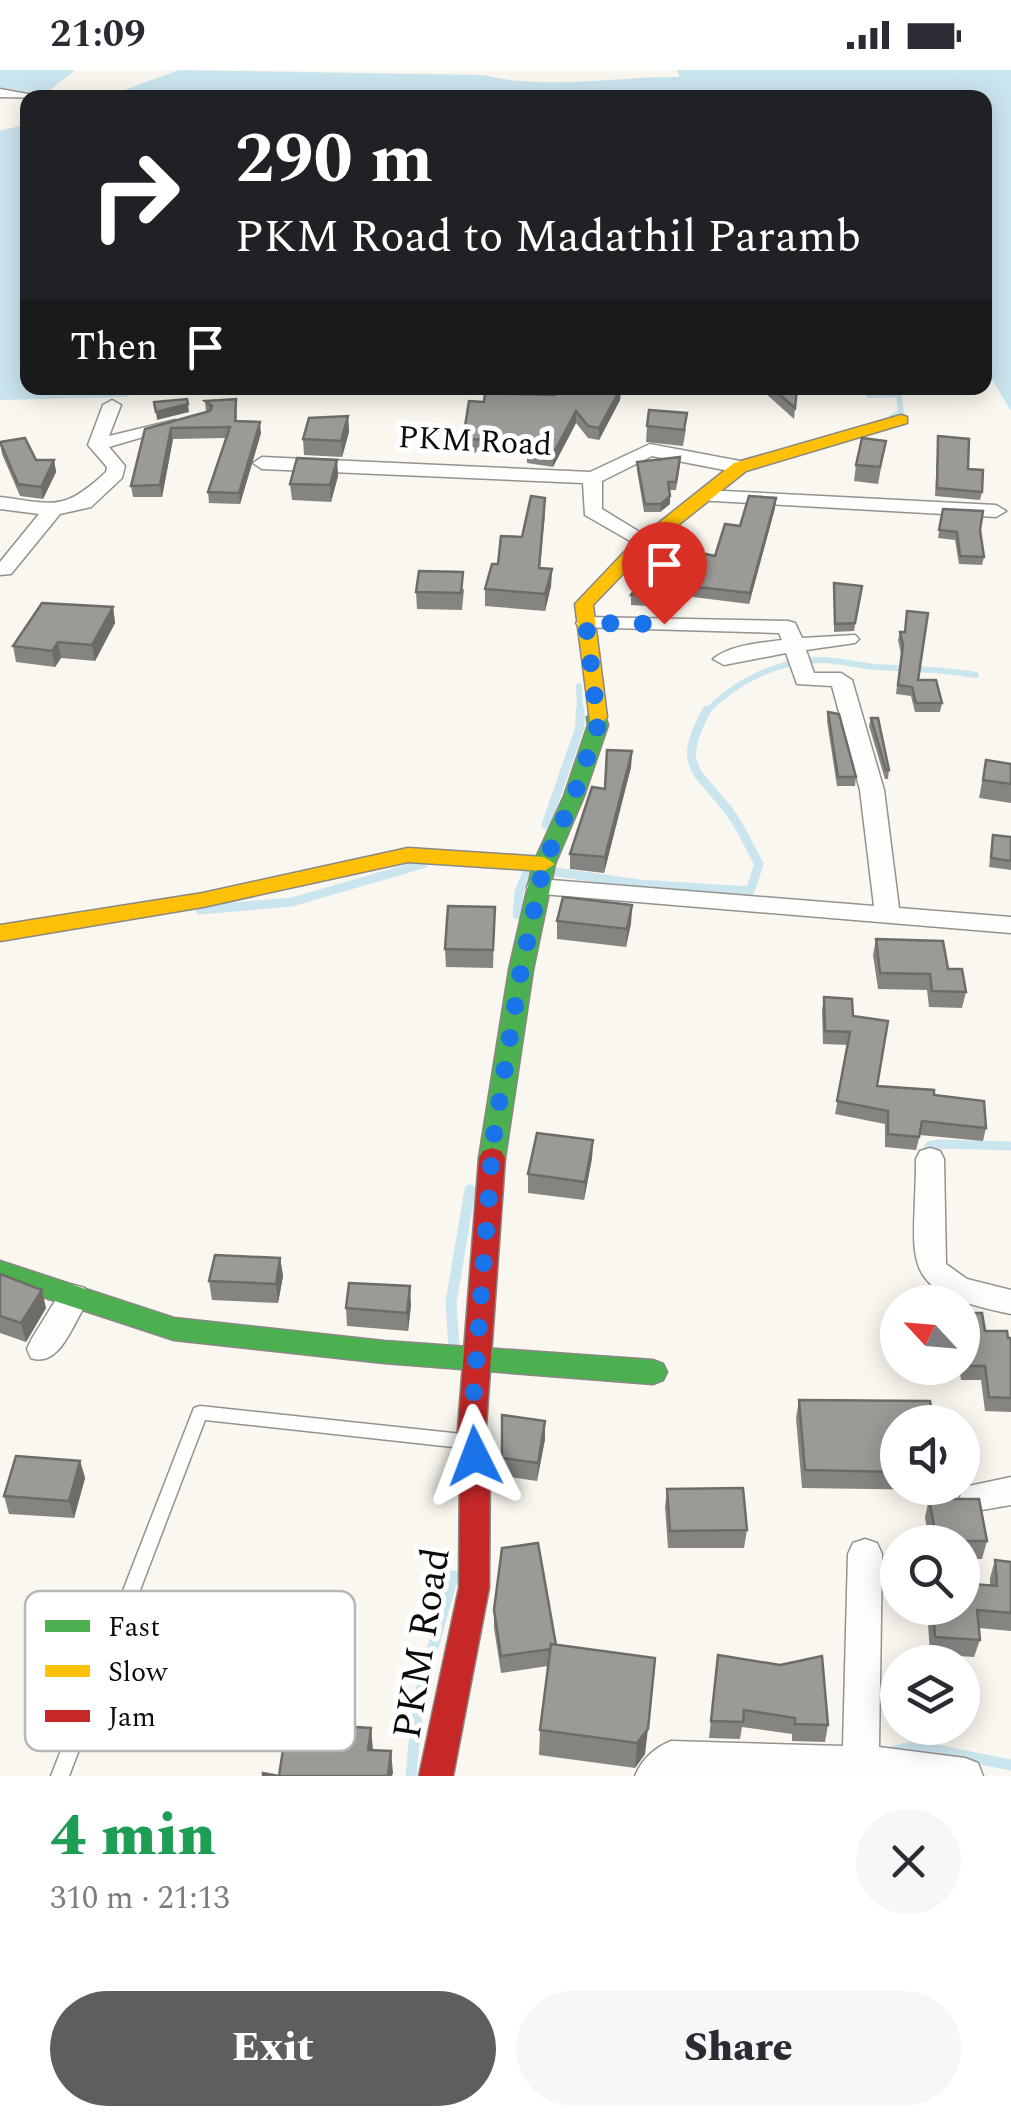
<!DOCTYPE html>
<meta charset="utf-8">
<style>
body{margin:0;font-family:Spectral,serif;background:#f7f7f7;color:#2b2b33;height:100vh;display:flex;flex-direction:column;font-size:38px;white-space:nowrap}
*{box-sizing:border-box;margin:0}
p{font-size:32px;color:#7c7c81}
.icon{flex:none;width:55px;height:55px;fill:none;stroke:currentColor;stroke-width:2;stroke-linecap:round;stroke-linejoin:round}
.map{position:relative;height:1706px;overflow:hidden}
.drawer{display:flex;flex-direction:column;background:#fff;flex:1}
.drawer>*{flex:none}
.banner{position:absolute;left:20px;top:20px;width:972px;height:305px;border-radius:20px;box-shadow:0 5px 25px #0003;background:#202124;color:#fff;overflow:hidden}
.needle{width:65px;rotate:296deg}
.tools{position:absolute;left:880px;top:1215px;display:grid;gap:20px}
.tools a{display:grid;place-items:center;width:100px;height:100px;border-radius:50%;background:#fff;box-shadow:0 5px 25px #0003;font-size:50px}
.pin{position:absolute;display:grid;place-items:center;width:85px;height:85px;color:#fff;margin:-102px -42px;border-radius:50% 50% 50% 0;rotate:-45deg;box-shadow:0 0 10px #0007}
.pin .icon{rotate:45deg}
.me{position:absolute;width:110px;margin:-55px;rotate:357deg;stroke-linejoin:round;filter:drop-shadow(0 0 8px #0008)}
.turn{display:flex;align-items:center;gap:35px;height:210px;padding:0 50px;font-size:45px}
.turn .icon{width:130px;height:130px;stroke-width:2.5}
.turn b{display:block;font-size:70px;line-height:85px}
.then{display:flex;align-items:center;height:95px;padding:0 50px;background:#0003;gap:20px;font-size:38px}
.round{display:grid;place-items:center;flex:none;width:105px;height:105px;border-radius:52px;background:#f7f7f7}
.head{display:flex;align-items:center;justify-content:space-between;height:170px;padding:0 50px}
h1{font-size:60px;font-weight:800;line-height:75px;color:#1e9e55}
.action{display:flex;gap:20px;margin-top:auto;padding:20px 50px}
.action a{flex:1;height:115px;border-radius:60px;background:#5f5e5c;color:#fff;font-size:40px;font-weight:800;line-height:115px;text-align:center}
.action a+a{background:#f7f7f7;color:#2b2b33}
.status{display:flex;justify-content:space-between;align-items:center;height:70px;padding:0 50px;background:#fff;direction:ltr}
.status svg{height:28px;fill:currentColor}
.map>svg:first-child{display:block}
.water{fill:#cbe5ef}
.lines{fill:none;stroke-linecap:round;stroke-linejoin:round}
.stream-far2{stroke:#cbe5ef;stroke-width:6}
.stream-far1{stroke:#cbe5ef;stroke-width:9}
.stream{stroke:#cbe5ef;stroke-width:11}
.lane-casing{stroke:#93928f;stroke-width:3}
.street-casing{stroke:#93928f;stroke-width:3}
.fast-casing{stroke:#8a8885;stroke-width:3}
.slow-casing{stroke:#8a8885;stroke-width:3}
.jam-casing{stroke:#8a8885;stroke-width:3}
.lane{fill:#fefefd;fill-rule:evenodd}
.street{fill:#fefefd;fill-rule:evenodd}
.fast{fill:#4caf50;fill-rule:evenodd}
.slow{fill:#ffc107;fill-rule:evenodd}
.jam{fill:#c62828;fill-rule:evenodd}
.wall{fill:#868481}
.shaded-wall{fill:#6d6c69}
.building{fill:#9c9a96;stroke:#6d6c69;stroke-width:2.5}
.route{stroke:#1a73e8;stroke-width:18;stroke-dasharray:0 32.4}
.labels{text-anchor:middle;stroke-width:10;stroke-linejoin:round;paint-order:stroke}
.far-street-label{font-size:32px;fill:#0c0c0c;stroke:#fff}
.street-label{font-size:40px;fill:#0c0c0c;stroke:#fff}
.key{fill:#fff;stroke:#b6b6b6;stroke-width:2.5}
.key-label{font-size:28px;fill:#0c0c0c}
</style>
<div class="status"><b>21:09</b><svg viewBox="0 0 49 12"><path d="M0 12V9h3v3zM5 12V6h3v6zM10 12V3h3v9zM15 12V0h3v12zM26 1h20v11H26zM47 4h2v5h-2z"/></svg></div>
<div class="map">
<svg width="1011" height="1706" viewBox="0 0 1011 1706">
<rect width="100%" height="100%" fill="#faf7f0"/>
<g class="water">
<polygon points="0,0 75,0 45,24 0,18"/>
<path d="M 179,0 L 484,5 C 546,21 616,6 680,7 L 677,0 L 1011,0 L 1011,341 L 985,298 L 985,28 L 105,27 Z"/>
<polygon points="27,54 28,318 149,318 126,327 0,330 0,61"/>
</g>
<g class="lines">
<g class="stream-far2">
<polyline points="869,325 899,324 901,343 892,347"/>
<polyline points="579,616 580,643"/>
<path d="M 705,643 C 736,611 776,591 822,590 C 840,590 858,596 876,597 C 910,599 942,599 976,605"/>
</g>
<g class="stream-far1">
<polyline points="546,755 580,657 580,640"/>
<path d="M 549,801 L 639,814 L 750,821 L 759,794 C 750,778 742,759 731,744 C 699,700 674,699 707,640"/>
<polyline points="200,840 292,832 423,794"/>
<polyline points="517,845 519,822 527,802"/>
<polyline points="926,1087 929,1076 940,1074 1011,1076"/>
</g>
<g class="stream">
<polyline points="454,1278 451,1232 470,1120"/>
<polyline points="890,1682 916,1676 1011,1695"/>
<polyline points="411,1706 418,1631 453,1506"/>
</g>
<defs>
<polygon id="lane" points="200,1336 462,1364 468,1366 470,1371 468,1376 462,1378 205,1350 69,1706 51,1706 192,1343 194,1338"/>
<g id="street">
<polygon points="0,19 50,28 0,27"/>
<path d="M 112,330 L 121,335 L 109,366 L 175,350 L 184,355 L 109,377 L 125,396 L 122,408 L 91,437 L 60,444 L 11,504 L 0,505 L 0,492 L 39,444 L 0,439 L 0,427 C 55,434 63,442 106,402 L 107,397 L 88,375 L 103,335 Z"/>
<polygon points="650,374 740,391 749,397 740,403 652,386 602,411 602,439 651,469 651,477 644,479 585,445 583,413 262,399 253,393 262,387 590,402"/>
<polygon points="703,420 996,435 1006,441 996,447 696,430 693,426"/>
<path d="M 586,547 L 788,551 L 795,553 L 802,568 L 855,565 L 859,569 L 855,573 L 806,580 L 814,603 L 841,603 L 852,610 L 884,720 L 899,838 L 1011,847 L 1011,863 L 530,823 L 527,817 L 530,811 L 539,809 L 874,836 L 860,720 L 832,616 L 797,614 L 786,583 L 724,595 L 713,589 C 730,575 760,573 782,570 L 779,563 L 579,557 L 576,553 Z"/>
<path d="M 930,1078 L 940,1081 L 944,1089 L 946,1194 L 967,1209 L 1011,1220 L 1011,1244 C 892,1220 916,1194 916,1089 L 920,1081 Z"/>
<path d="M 74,1215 L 85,1218 L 89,1227 L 85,1236 C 72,1256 59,1298 31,1288 L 27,1279 L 31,1270 L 63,1218 Z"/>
<polygon points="1011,1407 1011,1435 976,1441 964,1437 960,1427 964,1417"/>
<path d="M 865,1469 L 877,1473 L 882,1484 L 879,1677 L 965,1688 L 978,1693 L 983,1706 L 635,1706 C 642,1689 654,1678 671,1671 L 843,1676 L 848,1484 L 853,1473 Z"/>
</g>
<g id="fast">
<polygon points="597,641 604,643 608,655 584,726 555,794 533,900 505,1088 501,1095 483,1095 479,1088 509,900 533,794 564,726 588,655 587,647"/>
<polygon points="0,1191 174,1248 384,1271 653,1290 663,1294 667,1302 663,1310 653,1314 384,1293 174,1270 0,1213"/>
</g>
<g id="slow">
<polygon points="901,345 907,347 907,353 746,401 643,483 593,535 607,647 604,651 590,651 575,534 631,475 734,393"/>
<polygon points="408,778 544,787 555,794 544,801 408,792 203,837 0,871 0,855 203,823"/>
</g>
<polygon id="jam" points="492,1078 501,1081 505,1088 485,1371 490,1386 489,1518 453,1706 419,1706 459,1518 460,1386 457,1371 479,1088 483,1081"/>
</defs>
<use href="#lane" class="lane-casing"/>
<use href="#street" class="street-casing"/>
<use href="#fast" class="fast-casing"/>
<use href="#slow" class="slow-casing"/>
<use href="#jam" class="jam-casing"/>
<use href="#lane" class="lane"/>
<use href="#street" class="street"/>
<use href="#fast" class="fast"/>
<use href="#slow" class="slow"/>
<use href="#jam" class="jam"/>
</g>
<g class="wall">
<polygon points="554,318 621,318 620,330 599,370 588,368 576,353 553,397 527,393 527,384 463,382 463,369 484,332 554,325"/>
<polygon points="740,318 797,318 794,349 764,322"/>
<polygon points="236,329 237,351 261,363 240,434 209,433 208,422 226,368 173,369 162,427 133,427 131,416 145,359 206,342 205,331"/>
<polygon points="348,346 349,362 342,387 304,385 303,369"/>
<polygon points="647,356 686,359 683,376 646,372"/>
<polygon points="938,366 968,399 982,422 980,430 935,426"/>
<polygon points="886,371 878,414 854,411 856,395"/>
<polygon points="0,372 36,390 54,390 56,402 43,429 20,426 2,384"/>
<polygon points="337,390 338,406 331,432 292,430 290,414"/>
<polygon points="637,392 680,395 676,420 669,420 670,434 660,442 644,442 637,400"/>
<polygon points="775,438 749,534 669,524 668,537 631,535 631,525 715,486 740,456"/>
<polygon points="943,439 980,460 984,487 982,495 959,494 955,470 938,468"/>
<polygon points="545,444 540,498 552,499 551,516 545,541 485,536 485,519 498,494"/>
<polygon points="834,513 862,516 854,561 834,562"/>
<polygon points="464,519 462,540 417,539 416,522"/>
<polygon points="113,537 115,553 95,591 61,588 55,597 16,592 13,576"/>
<polygon points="900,562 904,562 918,610 942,633 940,642 915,642 911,626 896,624 901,584 898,570"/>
<polygon points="828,642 856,707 855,716 837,716 827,651"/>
<polygon points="871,648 889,700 888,709 885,709 869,656"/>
<polygon points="632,681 631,697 604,803 570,799 570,784 605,719"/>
<polygon points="986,690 1011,694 1011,733 979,728"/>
<polygon points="993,765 1011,767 1011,800 989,797"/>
<polygon points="632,835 631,853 626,877 557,869 557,851"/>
<polygon points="495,837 493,898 446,897 445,879"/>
<polygon points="876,869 948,899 966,922 962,938 929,937 927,920 878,919 873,885"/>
<polygon points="824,927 853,946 877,1016 934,1025 986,1058 983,1071 920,1065 916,1080 885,1077 885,1054 835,1044 848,975 823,974 822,940"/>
<polygon points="593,1070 592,1088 584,1130 528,1123 528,1104"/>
<polygon points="280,1188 283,1206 278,1233 212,1230 209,1211"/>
<polygon points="0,1204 46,1238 26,1272 0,1263"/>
<polygon points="411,1235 408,1261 347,1256 346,1238"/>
<polygon points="962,1243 985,1261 1011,1268 1011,1342 985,1341 981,1310 961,1310 959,1298 962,1298"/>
<polygon points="799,1330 898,1352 898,1418 940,1418 939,1420 802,1418 796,1348"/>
<polygon points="502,1345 545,1369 537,1411 502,1406"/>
<polygon points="80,1391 85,1408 74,1448 9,1444 4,1426"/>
<polygon points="667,1419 747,1460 744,1478 668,1478 665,1437"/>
<polygon points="929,1429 987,1471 982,1489 962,1489 962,1472 929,1472 925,1447"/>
<polygon points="995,1490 1011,1492 1011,1561 979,1558 980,1570 974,1587 930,1584 927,1538 962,1538 990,1515 990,1508"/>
<polygon points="494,1540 556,1575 645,1684 635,1698 539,1685 540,1660 548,1596 501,1603 494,1558"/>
<polygon points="718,1585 828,1655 825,1672 792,1671 792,1664 742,1657 740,1669 709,1668"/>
</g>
<g class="shaded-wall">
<polygon points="621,318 620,330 599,370 599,358"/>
<polygon points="188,334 189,342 157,350 156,342"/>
<polygon points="576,341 576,353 553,397 553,384"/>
<polygon points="348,346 349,362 342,387 341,371"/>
<polygon points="260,352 261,363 240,434 239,423"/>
<polygon points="171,358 173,369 162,427 160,415"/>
<polygon points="54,390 56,402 43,429 41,417"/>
<polygon points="337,390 338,406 331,432 330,415"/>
<polygon points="670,426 670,434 660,442 661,434"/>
<polygon points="776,428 775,438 749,534 750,523"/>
<polygon points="552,499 551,516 545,541 545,524"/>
<polygon points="113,537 115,553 95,591 92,575"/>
<polygon points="58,572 61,588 55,597 52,581"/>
<polygon points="632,681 631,697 604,803 605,787"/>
<polygon points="632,835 631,853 626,877 627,859"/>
<polygon points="593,1070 592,1088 584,1130 585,1112"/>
<polygon points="280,1188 283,1206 278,1233 276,1214"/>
<polygon points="410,1216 411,1235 408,1261 407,1243"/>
<polygon points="42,1220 46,1238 26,1272 21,1253"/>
<polygon points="545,1351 545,1369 537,1411 538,1393"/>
<polygon points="80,1391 85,1408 74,1448 69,1431"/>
<polygon points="371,1658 373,1680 368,1680"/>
<polygon points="648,1659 645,1684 635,1698 637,1673"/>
<polygon points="391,1681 393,1703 392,1706 388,1706"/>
</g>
<g class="building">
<polygon points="558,318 621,318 599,358 588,356 576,341 553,384 527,381 533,371 463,369 469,331 484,332 485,323 555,325"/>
<polygon points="772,318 797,318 795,338"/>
<polygon points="187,329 188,334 156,342 154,332"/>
<polygon points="236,329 235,351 260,352 239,423 208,422 230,357 171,358 160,415 131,416 145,359 210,341 212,336 205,331"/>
<polygon points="649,340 687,343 684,360 647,356"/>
<polygon points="348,346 341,371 303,369 309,348"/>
<polygon points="938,366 969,369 968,399 983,400 982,422 937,418"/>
<polygon points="25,368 36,390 54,390 41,417 18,414 0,372"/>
<polygon points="862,368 886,371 880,397 856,395"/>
<polygon points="680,387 676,412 668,412 670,426 661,434 645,434 637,392"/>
<polygon points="297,388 337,390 330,415 290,414"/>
<polygon points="531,426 545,428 539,498 552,499 545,524 485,519 492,494 498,494 501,466 522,467"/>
<polygon points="749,426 776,428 750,523 670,514 669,526 631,525 664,475 715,486 725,454 740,456"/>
<polygon points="943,439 983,441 980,460 984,487 960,486 957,462 939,460"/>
<polygon points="419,501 463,502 461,523 416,522"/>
<polygon points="834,513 862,516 855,553 835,554"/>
<polygon points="42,533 113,537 92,575 58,572 52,581 13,576"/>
<polygon points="907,541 928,543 918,610 936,610 942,633 916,633 912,617 898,615 903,575 900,562 905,562"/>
<polygon points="828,642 839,644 856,707 838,707"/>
<polygon points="871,648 878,648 889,700 886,700"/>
<polygon points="607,680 632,681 605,787 570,784 592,717 605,719"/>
<polygon points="986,690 1011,694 1011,714 983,710"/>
<polygon points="993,765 1011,767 1011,791 991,788"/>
<polygon points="563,827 632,835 627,859 557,851"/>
<polygon points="448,836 495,837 493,880 445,879"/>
<polygon points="876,869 943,871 948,899 962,899 966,922 932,921 930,904 880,903"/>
<polygon points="824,927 852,929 853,946 888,951 877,1016 934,1020 934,1025 984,1031 986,1058 922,1051 919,1067 888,1064 888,1041 837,1031 850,962 825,961"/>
<polygon points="537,1063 593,1070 585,1112 528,1104"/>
<polygon points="215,1185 280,1188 276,1214 209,1211"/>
<polygon points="0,1204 42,1220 21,1253 0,1246"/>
<polygon points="349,1213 410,1216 407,1243 346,1238"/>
<polygon points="962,1243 982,1243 985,1261 1007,1261 1008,1268 1011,1268 1011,1328 989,1327 985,1296 964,1296 962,1285"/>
<polygon points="799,1330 930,1331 934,1352 898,1352 898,1402 805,1400"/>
<polygon points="502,1345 545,1351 538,1393 502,1388"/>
<polygon points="16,1386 80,1391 69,1431 4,1426"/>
<polygon points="743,1418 747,1460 670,1461 667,1419"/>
<polygon points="929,1429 979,1429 987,1471 937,1471"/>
<polygon points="538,1473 556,1575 551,1574 551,1579 501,1586 494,1540 502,1478"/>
<polygon points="995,1490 1011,1492 1011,1543 977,1540 980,1570 935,1567 933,1538 962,1538 962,1513 997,1516"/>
<polygon points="551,1574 655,1588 648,1659 637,1673 540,1660"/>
<polygon points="718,1585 780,1595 822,1586 828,1655 795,1654 795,1648 744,1640 743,1652 711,1651"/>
<polygon points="287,1653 371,1658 368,1680 391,1681 388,1706 263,1706 263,1703 279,1706"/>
</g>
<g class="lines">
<polyline class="route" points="475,1386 470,1372 493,1071 521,900 544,794 574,726 598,655 586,553 664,554"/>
</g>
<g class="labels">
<g class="far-street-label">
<text transform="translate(475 370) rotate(3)" y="11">PKM Road</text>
</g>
<g class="street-label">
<text transform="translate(420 1573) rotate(-81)" y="14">PKM Road</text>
</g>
</g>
<rect x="25" y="1521" width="330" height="160" rx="15" class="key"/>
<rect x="45" y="1550" width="45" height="12" fill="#4caf50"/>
<rect x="45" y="1595" width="45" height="12" fill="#ffc107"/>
<rect x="45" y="1640" width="45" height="12" fill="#c62828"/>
<g class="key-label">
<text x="108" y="1566">Fast</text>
<text x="108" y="1611">Slow</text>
<text x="108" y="1656">Jam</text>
</g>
</svg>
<div class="tools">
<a><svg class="needle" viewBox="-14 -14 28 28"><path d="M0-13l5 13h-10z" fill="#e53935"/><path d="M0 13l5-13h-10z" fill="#7c7c81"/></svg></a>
<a><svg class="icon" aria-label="sound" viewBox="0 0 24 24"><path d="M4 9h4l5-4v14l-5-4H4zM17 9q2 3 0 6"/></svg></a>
<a><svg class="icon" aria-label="search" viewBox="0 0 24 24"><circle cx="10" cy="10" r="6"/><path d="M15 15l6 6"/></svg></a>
<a><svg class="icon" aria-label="layers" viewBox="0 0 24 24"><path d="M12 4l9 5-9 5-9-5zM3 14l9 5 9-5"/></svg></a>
</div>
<div class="pin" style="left:664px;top:554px;background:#d93025"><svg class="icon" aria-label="arrive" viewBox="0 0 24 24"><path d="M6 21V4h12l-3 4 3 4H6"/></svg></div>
<svg class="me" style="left:475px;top:1386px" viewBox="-20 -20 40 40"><path d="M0-17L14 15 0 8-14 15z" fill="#1a73e8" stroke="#fff" stroke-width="4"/></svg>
<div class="banner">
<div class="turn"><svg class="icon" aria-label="right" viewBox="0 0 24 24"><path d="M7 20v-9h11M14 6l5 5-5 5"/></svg><div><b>290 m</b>PKM Road to Madathil Paramb</div></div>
<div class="then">Then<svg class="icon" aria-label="arrive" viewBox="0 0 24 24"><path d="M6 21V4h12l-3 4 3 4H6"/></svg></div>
</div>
</div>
<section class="drawer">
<div class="head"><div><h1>4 min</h1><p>310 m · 21:13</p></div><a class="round"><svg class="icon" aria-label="close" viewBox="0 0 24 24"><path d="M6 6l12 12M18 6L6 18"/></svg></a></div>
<div class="action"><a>Exit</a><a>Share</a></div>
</section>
